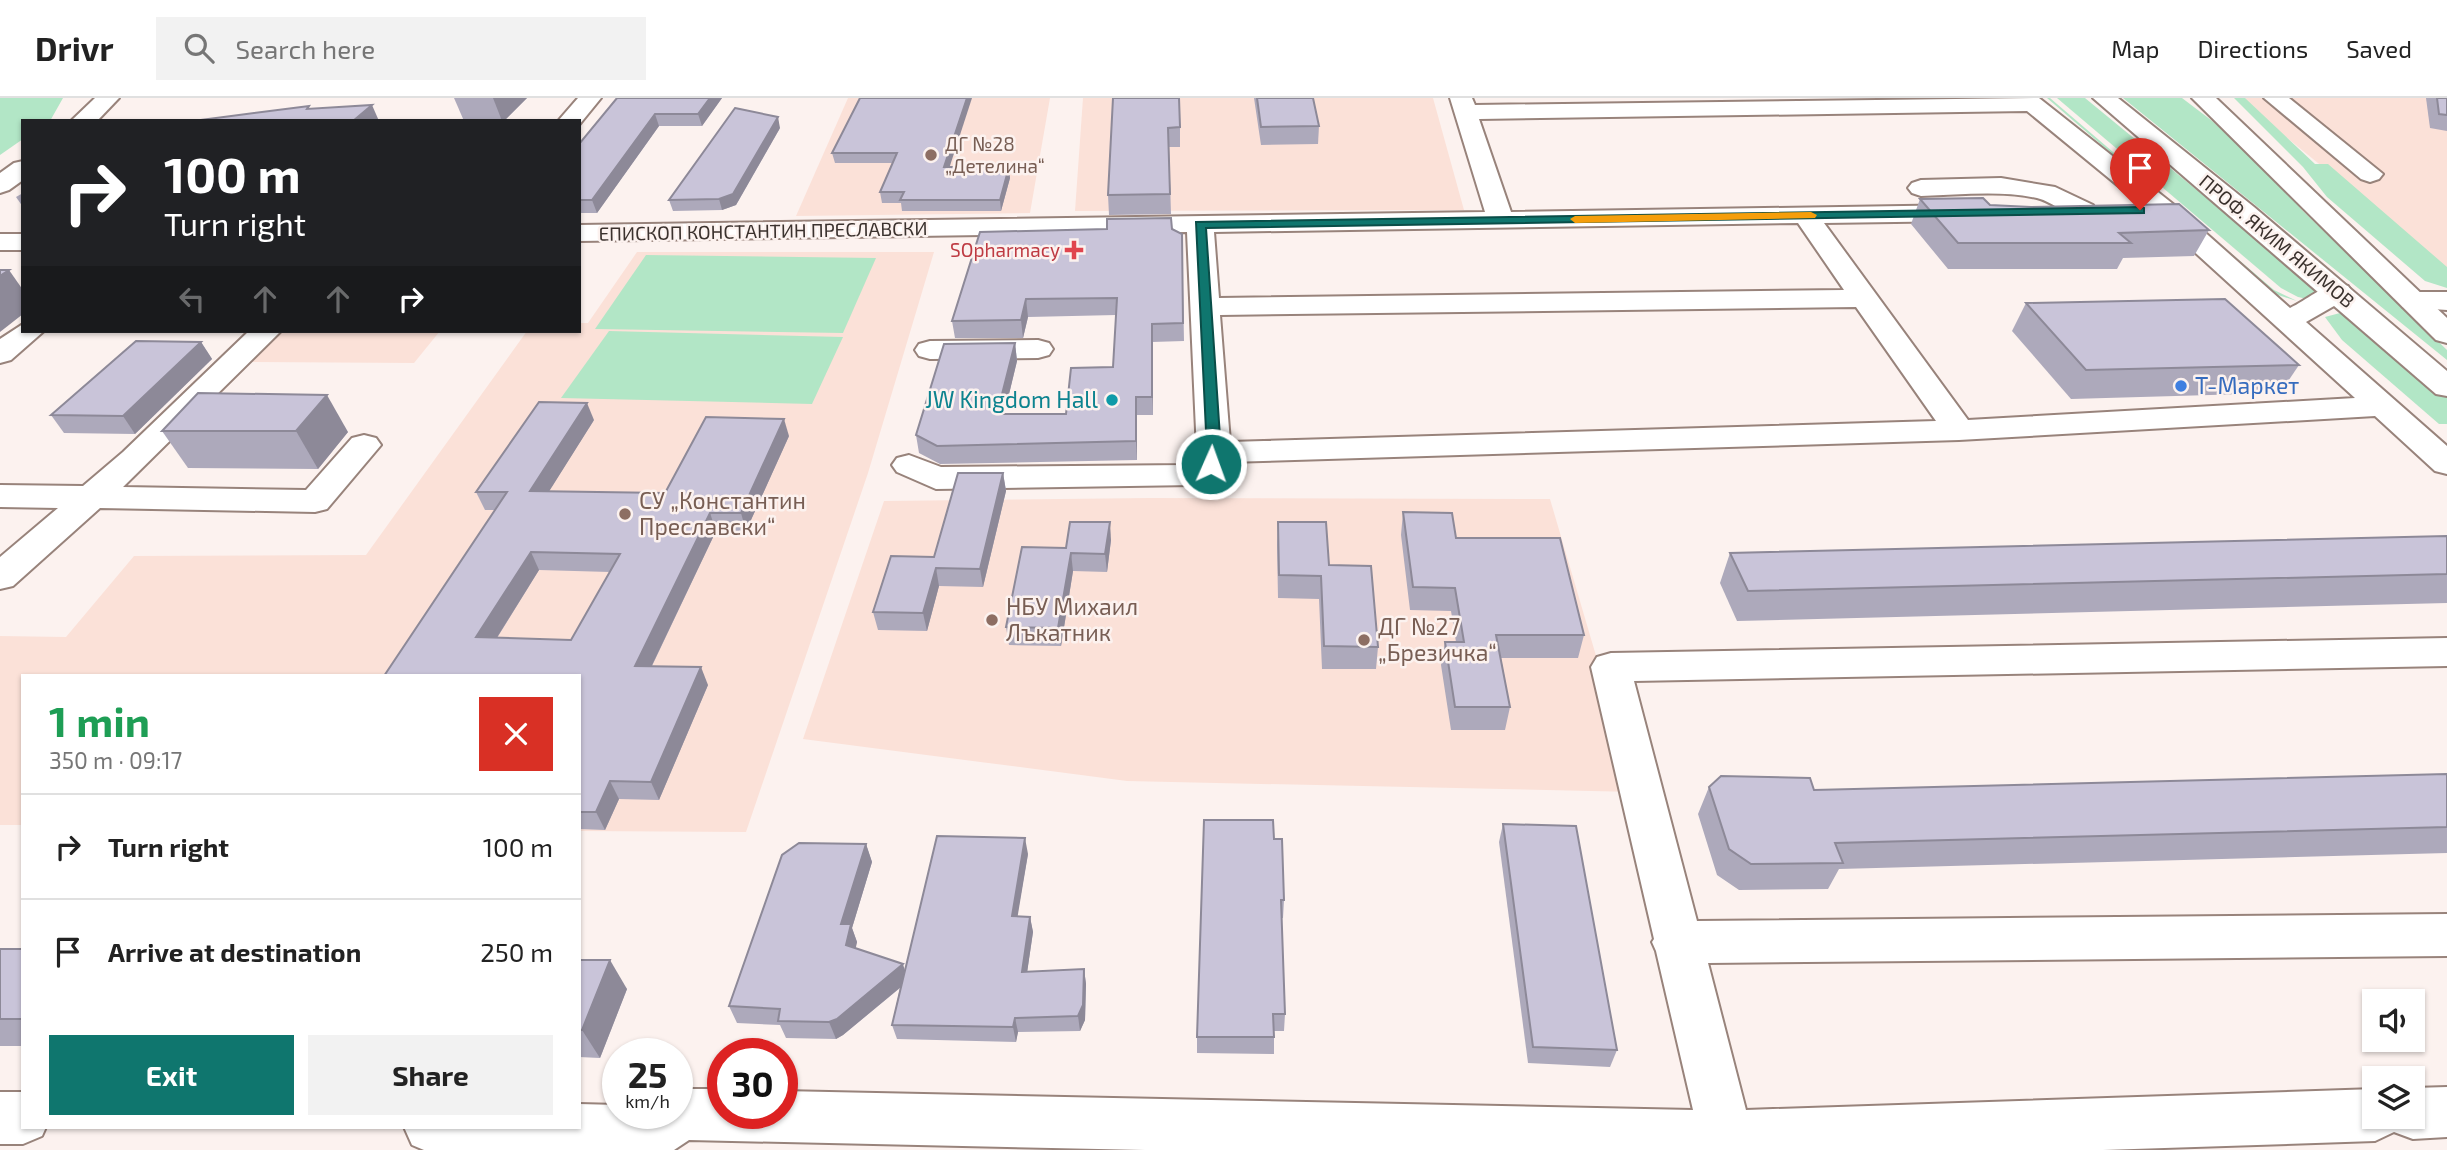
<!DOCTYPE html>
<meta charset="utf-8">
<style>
body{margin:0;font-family:"Exo 2",sans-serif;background:#f2f2f2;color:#222;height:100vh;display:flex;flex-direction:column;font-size:26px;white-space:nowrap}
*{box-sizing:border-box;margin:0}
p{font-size:23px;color:#767676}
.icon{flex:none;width:38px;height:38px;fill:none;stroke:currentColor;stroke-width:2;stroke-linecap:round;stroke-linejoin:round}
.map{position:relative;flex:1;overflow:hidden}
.side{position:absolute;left:21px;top:576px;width:560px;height:455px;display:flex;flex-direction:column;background:#fff;border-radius:0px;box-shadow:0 2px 5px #0004}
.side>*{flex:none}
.hud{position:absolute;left:21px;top:21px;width:560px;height:214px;border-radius:0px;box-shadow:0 2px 5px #0004;background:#202124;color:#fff;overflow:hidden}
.fabs{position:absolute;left:2362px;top:891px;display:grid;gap:14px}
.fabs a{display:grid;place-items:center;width:63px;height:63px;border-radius:0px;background:#fff;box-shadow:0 2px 5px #0004;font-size:35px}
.speed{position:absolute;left:602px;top:940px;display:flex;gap:14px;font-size:35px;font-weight:700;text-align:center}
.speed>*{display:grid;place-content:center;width:91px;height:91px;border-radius:50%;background:#fff;box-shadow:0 2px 5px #0004;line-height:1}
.speed small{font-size:18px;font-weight:400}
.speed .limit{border:10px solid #d22;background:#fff;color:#111}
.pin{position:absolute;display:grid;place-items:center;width:60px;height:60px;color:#fff;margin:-72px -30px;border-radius:50% 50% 50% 0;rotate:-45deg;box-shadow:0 0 7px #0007}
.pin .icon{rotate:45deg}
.me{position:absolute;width:77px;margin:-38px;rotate:2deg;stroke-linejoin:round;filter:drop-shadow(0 0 5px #0008)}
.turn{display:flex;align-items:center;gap:24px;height:147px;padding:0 28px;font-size:32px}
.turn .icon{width:91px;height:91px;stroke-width:2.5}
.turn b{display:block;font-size:49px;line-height:60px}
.lanes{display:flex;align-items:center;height:66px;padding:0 28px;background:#0003;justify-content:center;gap:35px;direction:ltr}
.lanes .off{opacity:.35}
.round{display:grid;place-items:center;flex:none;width:74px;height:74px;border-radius:0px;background:#f2f2f2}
.overview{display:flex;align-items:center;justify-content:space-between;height:119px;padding:0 28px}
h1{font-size:42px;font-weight:700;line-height:52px;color:#1e9e55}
.action{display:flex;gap:14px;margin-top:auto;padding:14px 28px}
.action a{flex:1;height:80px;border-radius:0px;background:#0f766e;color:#fff;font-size:28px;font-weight:700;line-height:80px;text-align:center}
.action a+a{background:#f2f2f2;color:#222}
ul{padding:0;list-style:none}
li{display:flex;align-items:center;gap:21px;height:105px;padding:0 28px;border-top:2px solid #e0e0e0}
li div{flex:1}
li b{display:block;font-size:26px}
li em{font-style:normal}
header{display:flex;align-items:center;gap:42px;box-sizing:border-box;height:98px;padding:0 35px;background:#fff;border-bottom:2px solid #e0e0e0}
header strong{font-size:33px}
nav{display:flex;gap:38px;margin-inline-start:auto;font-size:24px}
.search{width:490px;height:63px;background:#f2f2f2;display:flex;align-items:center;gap:18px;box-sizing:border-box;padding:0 24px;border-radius:0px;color:#767676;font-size:26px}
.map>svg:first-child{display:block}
.built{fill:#fbe1d8}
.green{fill:#b2e6c6}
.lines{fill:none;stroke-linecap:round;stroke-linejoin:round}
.minor-casing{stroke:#98837b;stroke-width:4}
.major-casing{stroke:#98837b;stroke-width:4}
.highway-casing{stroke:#98837b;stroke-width:4}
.minor{fill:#fff;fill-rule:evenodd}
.major{fill:#fff;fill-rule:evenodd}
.highway{fill:#fff;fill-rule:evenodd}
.wall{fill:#ada9bb;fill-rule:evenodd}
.shaded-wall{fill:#8d8998}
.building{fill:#c9c4d9;stroke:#8d8998;stroke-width:2;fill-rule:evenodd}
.route{fill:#0f766e;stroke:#0a4d48;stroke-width:2}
.slow{fill:#f59e0b}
.education-dot{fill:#8d6e63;stroke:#fcf2ef;stroke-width:2.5}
.health-dot{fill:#e0444e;stroke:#fcf2ef;stroke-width:2.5}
.shop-dot{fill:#3f7fe0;stroke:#fcf2ef;stroke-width:2.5}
.culture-dot{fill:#0f9aa8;stroke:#fcf2ef;stroke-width:2.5}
.labels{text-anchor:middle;stroke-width:5;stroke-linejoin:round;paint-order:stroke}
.far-education-label{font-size:19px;fill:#785e54;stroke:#fcf2ef;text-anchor:start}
.far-street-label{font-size:19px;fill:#3b322e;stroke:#fcf2ef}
.far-health-label{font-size:19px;fill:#be3a42;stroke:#fcf2ef;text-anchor:end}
.shop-label{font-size:23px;fill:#366cbe;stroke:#fcf2ef;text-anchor:start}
.culture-label{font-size:23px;fill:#0d838f;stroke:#fcf2ef;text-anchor:end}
.education-label{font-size:23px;fill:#785e54;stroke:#fcf2ef;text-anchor:start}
</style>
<header>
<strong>Drivr</strong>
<div class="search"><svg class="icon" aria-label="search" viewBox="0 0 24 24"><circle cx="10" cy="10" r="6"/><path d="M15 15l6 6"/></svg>Search here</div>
<nav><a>Map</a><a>Directions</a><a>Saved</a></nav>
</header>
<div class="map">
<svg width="2447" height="1052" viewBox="0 0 2447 1052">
<rect width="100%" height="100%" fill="#fcf2ef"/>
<g class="built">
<polygon points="848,0 1050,0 1030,115 796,118"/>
<polygon points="1083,0 1433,0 1464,112 1075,113"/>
<polygon points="2235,0 2447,0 2447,170 2248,8"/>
<polygon points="637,154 934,154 868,375 746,734 579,733 579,578 23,578 23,727 0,727 0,538 66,539 134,458 366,457 527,233 579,233 579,225 588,225"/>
<polygon points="274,233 440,233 414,265 243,264"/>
<polygon points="1149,400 1550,401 1636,694 1127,683 803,641 884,403"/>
</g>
<g class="green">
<polygon points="0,0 63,0 50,23 23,23 23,41 0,57"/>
<polygon points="2047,0 2050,0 2274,192 2297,203 2275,196"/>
<polygon points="2057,0 2085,0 2316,190 2320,199 2317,203 2298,199 2281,190"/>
<polygon points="2123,0 2182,0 2211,22 2265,70 2303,113 2447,252 2447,262"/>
<polygon points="2234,0 2245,0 2315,66 2328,66 2447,169 2447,190 2425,183 2327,99 2303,69"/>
<polygon points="646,157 876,160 843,235 595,231"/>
<polygon points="2340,215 2348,217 2447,299 2447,326 2439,326 2342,242 2325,219"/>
<polygon points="609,233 843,239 812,306 561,300"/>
</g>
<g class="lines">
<defs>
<g id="minor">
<polygon points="578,0 601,0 579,27 579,23 558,23"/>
<path d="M 1450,0 L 1472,0 L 1475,7 L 2039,0 L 2173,106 L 2290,210 C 2310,201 2326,182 2348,188 L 2352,194 L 2348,200 L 2306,224 L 2447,348 L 2447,376 L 2435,373 L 2375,318 L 1959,342 L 1228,364 C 1222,377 1209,384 1194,387 L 936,391 L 897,374 L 892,367 L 897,360 L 909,357 L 941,369 L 1187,367 L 1195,361 L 1197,354 L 1187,134 L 579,143 L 579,127 L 1485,114 ZM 2027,13 L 2155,118 L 2355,300 L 1968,322 L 1824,125 L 1966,123 L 1975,121 L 1979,115 L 1975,109 L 1966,107 L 1511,114 L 1479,21 ZM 1798,125 L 1844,192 L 1219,200 L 1214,134 ZM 1856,209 L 1936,323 L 1230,344 L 1220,217 Z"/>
<polygon points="2264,0 2289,0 2383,76 2379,81 2370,84 2361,81"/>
<path d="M 2001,80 L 2055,89 L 2093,107 L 2097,113 L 2093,119 C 2071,124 2057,105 2037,100 C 1999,92 1959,97 1921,98 L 1912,95 L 1908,90 L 1912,85 L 1921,82 Z"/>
<rect x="0" y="136" width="23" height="16"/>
<polygon points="2413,194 2447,194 2447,212 2403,209 2399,203 2403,197"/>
<polygon points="23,226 23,233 44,233 11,262 0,265 0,241"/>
<polygon points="249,233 281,233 123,389 306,392 352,340 364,337 376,340 381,347 327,411 315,414 100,410 13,488 0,491 0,459 58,410 0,409 0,387 83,388 123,354"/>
<polygon points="1038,242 1049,245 1053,251 1049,257 1038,260 930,261 919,258 915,252 919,246 930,243"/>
<polygon points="2447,540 2447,568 1634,583 1697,823 2447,816 2447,858 1708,865 1746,1012 2375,991 2375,1018 2413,1018 2413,990 2447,989 2447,1039 2413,1041 2394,1034 2375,1043 2103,1052 1145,1052 689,1042 674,1052 424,1052 412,1047 404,1029 579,1029 579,1006 618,1007 618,1015 677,1015 677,992 682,991 723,991 723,1015 782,1015 782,993 1693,1012 1656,853 1652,844 1654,841 1591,569 1597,559 1611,555"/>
<polygon points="0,994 23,994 23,1029 46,1029 42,1038 23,1046 0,1046"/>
</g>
<g id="major">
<polygon points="95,0 119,0 97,23 71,23"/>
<polygon points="23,63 23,82 9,92 0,95 0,75 14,65"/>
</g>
<g id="highway">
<polygon points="2093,0 2118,0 2254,109 2447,273 2447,298 2436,296"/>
<polygon points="2192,0 2216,0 2447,220 2447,245 2436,242"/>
</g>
</defs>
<use href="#minor" class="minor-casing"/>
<use href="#major" class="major-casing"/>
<use href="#highway" class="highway-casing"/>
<use href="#minor" class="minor"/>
<use href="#major" class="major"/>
<use href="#highway" class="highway"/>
</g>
<g class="wall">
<polygon points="454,0 527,0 504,23 464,23"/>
<polygon points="617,0 722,0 702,28 659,28 597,115 579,115 579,46"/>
<polygon points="860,0 949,69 1010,80 1001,113 902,113 901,105 882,105 880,94 892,65 835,65 832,55"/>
<polygon points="1113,0 1180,29 1180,49 1169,49 1171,116 1109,117 1108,97"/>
<polygon points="1254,0 1313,0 1319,28 1318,46 1261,47"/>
<polygon points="2426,0 2447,0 2447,33 2430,30"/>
<polygon points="780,30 736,107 722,112 673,113 669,102"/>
<polygon points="23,95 23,109 16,99"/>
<polygon points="1920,101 1990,107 2209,132 2194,158 2123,160 2117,171 1948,171 1911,126"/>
<polygon points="1172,131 1182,136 1184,243 1152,244 1153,317 1137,317 1137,362 940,366 919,355 916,337 1015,245 1017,263 1004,316 1066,316 1113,269 1116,217 1028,219 1023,240 955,240 952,223"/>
<polygon points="2026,205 2299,267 2280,295 2071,301 2012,233"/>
<polygon points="201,244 212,261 135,336 64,335 51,317"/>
<polygon points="198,295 348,334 318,371 188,370 162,333"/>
<path d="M 594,322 L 549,393 L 665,395 L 789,338 L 746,433 L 716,433 L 652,568 L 708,587 L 659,702 L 619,701 L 605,732 L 579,731 L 579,578 L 384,578 L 496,412 L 485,412 L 476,394 ZM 539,472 L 610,474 L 571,542 L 497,540 Z"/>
<polygon points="1003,375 1006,393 983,489 939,488 927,533 878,532 873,514 934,459"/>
<polygon points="1403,414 1456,440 1584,537 1578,560 1501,560 1510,609 1505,632 1451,632 1441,567 1445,544 1456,544 1451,513 1410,512 1401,437"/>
<polygon points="1278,424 1329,467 1378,549 1376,571 1322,571 1319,501 1278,500 1277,447"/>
<polygon points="2447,438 2447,505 1737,523 1720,485 1730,455"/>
<polygon points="1111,442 1107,474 1073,473 1061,548 1009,547 1006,529 1066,450"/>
<polygon points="2447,676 2447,755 1839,771 1828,791 1739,792 1717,777 1698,716 1709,689 1814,692"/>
<polygon points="1503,726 1617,952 1610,969 1528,965 1499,744"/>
<polygon points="1274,741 1284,802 1283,820 1281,820 1285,916 1284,933 1274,933 1274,956 1197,955 1197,939"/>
<polygon points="866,746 872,764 852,830 857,844 855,850 905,872 1028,756 1017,818 1030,819 1033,834 1027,874 1084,871 1086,886 1085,922 1080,933 1018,934 1016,944 897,941 892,927 900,890 843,937 836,941 786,940 780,927 737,925 729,908"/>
<rect x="0" y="851" width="23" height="97"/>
<polygon points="579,862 627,891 600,960 579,959"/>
</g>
<g class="shaded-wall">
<polygon points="493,0 527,0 504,23 502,23"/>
<polygon points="710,0 722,0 702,28 698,16"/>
<polygon points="967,0 972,0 946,80 944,69"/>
<polygon points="372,7 379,23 353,23"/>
<polygon points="655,16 659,28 597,115 592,102"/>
<polygon points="778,19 780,30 736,107 722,112 719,101"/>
<polygon points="1009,69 1010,80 1001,113 1000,102"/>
<polygon points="9,172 23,192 23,216 0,234 0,178"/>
<polygon points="1026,201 1028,219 1023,240 1021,222"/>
<polygon points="1152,226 1152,244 1153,317 1152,299"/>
<polygon points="201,244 212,261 135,336 123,318"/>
<polygon points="1015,245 1017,263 1000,334 997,316"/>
<polygon points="327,297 348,334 318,371 296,333"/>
<polygon points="1136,299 1137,317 1137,362 1136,343"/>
<polygon points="587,305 594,322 538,411 530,393"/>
<polygon points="784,321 789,338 746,433 741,415"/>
<polygon points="1003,375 1006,393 983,489 980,471"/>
<polygon points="710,415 716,433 643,586 635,568"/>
<polygon points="1110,424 1111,442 1107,474 1105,456"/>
<polygon points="531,454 539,472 486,557 476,539"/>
<polygon points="1071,455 1073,473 1061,548 1058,530"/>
<polygon points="936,470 939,488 927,533 923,515"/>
<polygon points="701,569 708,587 659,702 651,684"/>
<polygon points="610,683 619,701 605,732 596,714"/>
<polygon points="1025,740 1028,756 1015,834 1012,818"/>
<polygon points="866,746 872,764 852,830 857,844 853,864 846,847 841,826"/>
<polygon points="1030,819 1033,834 1025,889 1022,874"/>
<polygon points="610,862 627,891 600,960 582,932"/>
<polygon points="903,866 908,883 843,937 836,941 829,924"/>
<polygon points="1084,871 1086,886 1085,922 1080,933 1078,918"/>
<polygon points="1015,920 1018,934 1016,944 1013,929"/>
</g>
<g class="building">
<polygon points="617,0 710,0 698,16 655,16 592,102 579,102 579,46"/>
<polygon points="860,0 967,0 944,69 1009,69 1000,102 900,102 904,94 880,94 897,55 832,55"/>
<polygon points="1113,0 1179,0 1180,29 1168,30 1170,96 1108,97"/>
<polygon points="1257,0 1313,0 1319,28 1261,29"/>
<polygon points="2437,0 2447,0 2447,17 2439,16"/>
<polygon points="372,7 353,23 193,23 309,8 307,11"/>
<polygon points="735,10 778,19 733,96 719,101 669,102"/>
<polygon points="1983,100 1990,107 2031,109 2179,106 2209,132 2119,135 2131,145 1958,145 1920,101"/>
<polygon points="1171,120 1172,131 1182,136 1183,225 1152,226 1152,299 1136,299 1136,343 937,348 916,337 944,246 1015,245 997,316 1066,316 1071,270 1113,269 1117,200 1026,201 1021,222 952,223 980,134 1107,131 1107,121"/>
<polygon points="0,172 9,172 0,178"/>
<polygon points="2225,201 2299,267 2086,272 2026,205"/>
<polygon points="136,243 201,244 123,318 51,317"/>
<polygon points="198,295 327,297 296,333 162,333"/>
<path d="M 539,304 L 587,305 L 530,393 L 665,395 L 706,319 L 784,321 L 741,415 L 710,415 L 635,568 L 701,569 L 651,684 L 610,683 L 596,714 L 579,714 L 579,578 L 384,578 L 507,394 L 476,394 ZM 531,454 L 620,456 L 571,542 L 476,539 Z"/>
<polygon points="958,375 1003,375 980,471 936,470 923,515 873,514 891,458 934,459"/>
<polygon points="1403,414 1452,415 1456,440 1560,440 1584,537 1496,537 1510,609 1455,609 1445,544 1464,544 1455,490 1413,489"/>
<polygon points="1070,424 1110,424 1105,456 1071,455 1058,530 1006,529 1022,449 1066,450"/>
<polygon points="1278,424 1326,424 1329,467 1371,468 1378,549 1324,548 1321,478 1279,477"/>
<polygon points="2447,438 2447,476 1748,493 1730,455"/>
<polygon points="2447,676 2447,729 1835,745 1843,765 1751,766 1729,751 1709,689 1721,678 1810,680 1814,692"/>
<polygon points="1204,722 1273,722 1274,741 1282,741 1284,802 1281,802 1285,916 1273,916 1274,939 1197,939"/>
<polygon points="1503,726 1576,728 1617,952 1533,949"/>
<polygon points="937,738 1025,740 1012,818 1030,819 1022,874 1084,871 1083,907 1078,918 1015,920 1013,929 892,927"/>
<polygon points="799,745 866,746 841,826 851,826 846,847 903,866 837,921 829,924 778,923 780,911 729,908 782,757"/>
<rect x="0" y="851" width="23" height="70"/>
<polygon points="579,862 610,862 582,932 579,932"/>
</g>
<polygon class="route" points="2140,109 2144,110 2144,115 1206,130 1221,354 1216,369 1206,369 1204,366 1207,354 1196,124"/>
<polygon class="slow" points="1811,114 1817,117 1815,120 1575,125 1570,121 1575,118"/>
<g class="education-dot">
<circle cx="931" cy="57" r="7"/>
<circle cx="625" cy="416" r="7"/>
<circle cx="992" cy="522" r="7"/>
<circle cx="1364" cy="542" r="7"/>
</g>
<path class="health-dot" d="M1070.5 141.5h7v7h7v7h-7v7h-7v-7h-7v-7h7z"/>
<circle class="shop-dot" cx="2181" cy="288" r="7"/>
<circle class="culture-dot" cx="1112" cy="302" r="7"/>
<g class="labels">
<g class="far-education-label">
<text x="945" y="53">ДГ №28<tspan x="945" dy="22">„Детелина“</tspan></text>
</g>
<g class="far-street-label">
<text transform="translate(763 133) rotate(-1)" y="7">ЕПИСКОП КОНСТАНТИН ПРЕСЛАВСКИ</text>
<text transform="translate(2277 143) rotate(40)" y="7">ПРОФ. ЯКИМ ЯКИМОВ</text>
</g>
<g class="far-health-label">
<text x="1060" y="159">SOpharmacy</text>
</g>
<g class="shop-label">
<text x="2195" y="296">Т-Маркет</text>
</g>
<g class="culture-label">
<text x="1098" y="310">JW Kingdom Hall</text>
</g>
<g class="education-label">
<text x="639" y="411">СУ „Константин<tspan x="639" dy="26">Преславски“</tspan></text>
<text x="1006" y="517">НБУ Михаил<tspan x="1006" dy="26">Лъкатник</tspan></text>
<text x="1378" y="537">ДГ №27<tspan x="1378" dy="26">„Брезичка“</tspan></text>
</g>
</g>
</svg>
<div class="fabs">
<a><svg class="icon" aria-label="sound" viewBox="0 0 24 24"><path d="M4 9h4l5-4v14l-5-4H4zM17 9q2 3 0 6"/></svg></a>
<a><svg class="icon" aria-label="layers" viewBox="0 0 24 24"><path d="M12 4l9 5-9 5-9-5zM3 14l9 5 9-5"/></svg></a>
</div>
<div class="speed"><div>25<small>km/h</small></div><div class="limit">30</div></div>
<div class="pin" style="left:2140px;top:112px;background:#d93025"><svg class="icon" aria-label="arrive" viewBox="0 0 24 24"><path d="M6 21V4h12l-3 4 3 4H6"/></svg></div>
<svg class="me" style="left:1211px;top:366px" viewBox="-20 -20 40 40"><circle r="17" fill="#0f766e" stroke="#fff" stroke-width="3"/><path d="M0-11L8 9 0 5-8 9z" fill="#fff"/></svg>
<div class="hud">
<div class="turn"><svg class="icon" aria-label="right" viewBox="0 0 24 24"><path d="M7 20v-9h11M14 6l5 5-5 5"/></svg><div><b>100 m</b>Turn right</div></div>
<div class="lanes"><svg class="icon off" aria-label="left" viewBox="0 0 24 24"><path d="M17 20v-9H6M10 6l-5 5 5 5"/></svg><svg class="icon off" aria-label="ahead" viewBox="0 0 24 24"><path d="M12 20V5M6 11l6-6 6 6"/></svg><svg class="icon off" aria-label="ahead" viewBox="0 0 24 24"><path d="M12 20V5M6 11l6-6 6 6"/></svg><svg class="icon" aria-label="right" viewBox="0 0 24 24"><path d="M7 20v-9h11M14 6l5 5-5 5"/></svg></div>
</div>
<section class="side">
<div class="overview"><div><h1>1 min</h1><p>350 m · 09:17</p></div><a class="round" style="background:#d93025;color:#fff"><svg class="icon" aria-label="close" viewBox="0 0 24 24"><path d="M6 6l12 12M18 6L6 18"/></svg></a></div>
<ul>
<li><svg class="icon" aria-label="right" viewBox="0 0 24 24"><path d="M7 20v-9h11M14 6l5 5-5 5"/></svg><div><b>Turn right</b></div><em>100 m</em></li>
<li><svg class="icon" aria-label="arrive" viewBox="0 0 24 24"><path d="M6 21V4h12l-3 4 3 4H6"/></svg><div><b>Arrive at destination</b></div><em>250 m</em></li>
</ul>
<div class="action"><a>Exit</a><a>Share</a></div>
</section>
</div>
